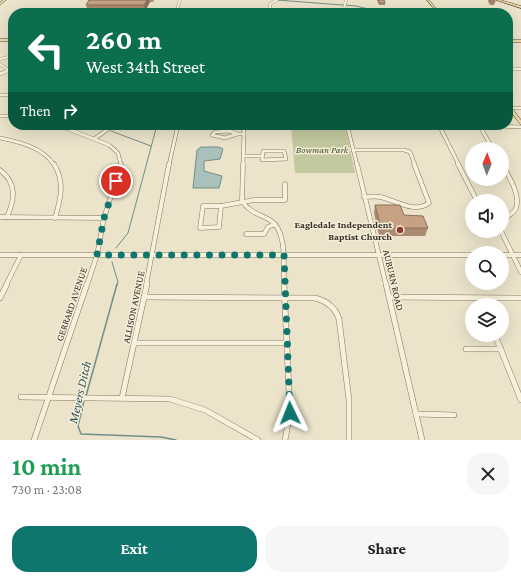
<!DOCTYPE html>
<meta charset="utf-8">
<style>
body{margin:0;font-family:"Crimson Pro",serif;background:#f6f6f6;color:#222;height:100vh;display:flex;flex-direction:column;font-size:15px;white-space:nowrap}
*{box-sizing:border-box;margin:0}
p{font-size:13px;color:#767676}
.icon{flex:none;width:22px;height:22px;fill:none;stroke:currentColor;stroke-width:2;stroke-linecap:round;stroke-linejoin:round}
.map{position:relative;height:440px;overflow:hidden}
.drawer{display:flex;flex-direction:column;background:#fff;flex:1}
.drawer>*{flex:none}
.guide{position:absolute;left:8px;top:8px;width:505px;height:122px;border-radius:16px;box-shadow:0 4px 16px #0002;background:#0b6e4f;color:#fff;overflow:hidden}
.needle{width:26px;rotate:1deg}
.buttons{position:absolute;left:465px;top:142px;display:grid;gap:8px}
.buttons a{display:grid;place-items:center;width:44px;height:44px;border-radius:50%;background:#fff;box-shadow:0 4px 16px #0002;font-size:20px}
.pin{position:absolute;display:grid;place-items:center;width:34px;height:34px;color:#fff;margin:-17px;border:2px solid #fff;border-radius:50%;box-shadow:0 1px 4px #0007}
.me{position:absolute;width:44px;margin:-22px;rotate:358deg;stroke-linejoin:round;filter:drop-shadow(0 0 3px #0008)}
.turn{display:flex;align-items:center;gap:14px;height:84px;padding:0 12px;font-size:18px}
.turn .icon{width:52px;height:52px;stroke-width:2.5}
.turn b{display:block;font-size:28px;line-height:34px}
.then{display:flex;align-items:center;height:38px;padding:0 12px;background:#0003;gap:8px;font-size:15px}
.round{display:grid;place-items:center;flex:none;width:42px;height:42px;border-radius:16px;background:#f6f6f6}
.headline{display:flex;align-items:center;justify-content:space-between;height:68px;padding:0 12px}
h1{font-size:24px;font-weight:700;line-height:30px;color:#1e9e55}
.primary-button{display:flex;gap:8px;margin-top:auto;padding:8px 12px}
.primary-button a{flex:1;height:46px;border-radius:16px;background:#0f766e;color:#fff;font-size:16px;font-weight:700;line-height:46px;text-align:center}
.primary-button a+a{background:#f6f6f6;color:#222}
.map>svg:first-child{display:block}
.green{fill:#c2c99e}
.water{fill:#aac0bb;stroke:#718e88}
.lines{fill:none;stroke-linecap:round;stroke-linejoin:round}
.stream-far1{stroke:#718e88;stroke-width:1}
.stream{stroke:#718e88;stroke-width:1.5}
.minor-far3-casing{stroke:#86765f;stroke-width:3}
.minor-far2-casing{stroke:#86765f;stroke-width:4}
.minor-far1-casing{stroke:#86765f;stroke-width:5}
.minor-casing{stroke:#86765f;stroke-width:6}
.major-casing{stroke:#543;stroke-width:1}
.minor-far3{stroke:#f6f0dc;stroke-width:2.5}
.minor-far2{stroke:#f6f0dc;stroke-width:3}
.minor-far1{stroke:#f6f0dc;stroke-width:4}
.minor{stroke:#f6f0dc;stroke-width:5}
.major{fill:#ead8a5;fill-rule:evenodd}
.wall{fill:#aa8b71}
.shaded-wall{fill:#8b715c}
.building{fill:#c6a283;stroke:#8b715c}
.route{stroke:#0f766e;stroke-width:7;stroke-dasharray:0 12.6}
.poi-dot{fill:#903934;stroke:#f3edd9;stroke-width:1.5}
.labels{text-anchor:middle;stroke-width:3;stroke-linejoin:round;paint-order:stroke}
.park-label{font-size:10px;font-style:italic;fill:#46532a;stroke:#f3edd9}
.poi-label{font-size:10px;font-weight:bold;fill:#382e22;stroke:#f3edd9;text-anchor:end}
.street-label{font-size:10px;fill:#382e22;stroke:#f3edd9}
.near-water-label{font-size:13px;font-style:italic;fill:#325656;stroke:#f3edd9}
</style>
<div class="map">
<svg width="521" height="440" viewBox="0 0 521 440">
<rect width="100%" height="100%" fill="#ebe3ca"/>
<polygon class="green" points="237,125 345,125 355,173 295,173 291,125"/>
<polygon class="water" points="201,147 219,147 223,149 220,159 204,161 204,171 222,176 219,188 193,188 197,150"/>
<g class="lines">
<g class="stream-far1">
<polyline points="277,0 356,6 385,13"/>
<polyline points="508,59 510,59"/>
<polyline points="111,131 151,146"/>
<polyline points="116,248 128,233 157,125"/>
<polyline points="112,262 118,282 117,285"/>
</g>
<g class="stream">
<polyline points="86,396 117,284"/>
<polyline points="84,401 78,426 81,434 161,437 176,440"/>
</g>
<defs>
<g id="minor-far3">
<polyline points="176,13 180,0"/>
<polyline points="270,13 270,4 277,0"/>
<polyline points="343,13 346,0"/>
<polyline points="0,59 13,56"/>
<polyline points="0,64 11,72"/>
<polyline points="508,69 521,69"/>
<polyline points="5,72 13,69"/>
</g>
<g id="minor-far2">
<polyline points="9,71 13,74"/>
<polyline points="0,74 7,71"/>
<polyline points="0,95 13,95"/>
<polyline points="510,108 521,108"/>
<polyline points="0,116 13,116"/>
<polyline points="58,125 109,145 118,153 121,165"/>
<polyline points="347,125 357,165"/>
<polyline points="439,125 459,165"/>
<polyline points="473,125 521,127"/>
<polyline points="479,125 493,149"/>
<polyline points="242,126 244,132 243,165"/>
<polygon points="230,131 237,134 225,138 212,135 215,132"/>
<polyline points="237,134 244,134"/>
<path d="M 0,138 C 19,142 43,147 54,165"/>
<polyline points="94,139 114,125"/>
<polyline points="353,150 404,150 410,152 415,165"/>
<polygon points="263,151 284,151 286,159 262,160"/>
<polyline points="243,156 262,156"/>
<polyline points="169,165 178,125"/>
</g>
<g id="minor-far1">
<path d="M 54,164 C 65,182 61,198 55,218"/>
<path d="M 243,164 L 242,201 C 249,212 259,214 270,220 C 288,231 283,266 284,285"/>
<polyline points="357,164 386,285"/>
<polyline points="458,164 477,201"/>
<path d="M 502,164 C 508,175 521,195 516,208 C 514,214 506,216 502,221"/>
<path d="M 0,170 C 17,183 15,199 7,217"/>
<path d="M 364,197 C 369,197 375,196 380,197 C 395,200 414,214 429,203 L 414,164"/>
<polygon points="203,206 221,206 219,227 200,228"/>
<polyline points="221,206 254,200 285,200 285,184"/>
<polyline points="0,217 104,218"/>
<polyline points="501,231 521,272"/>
<polyline points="246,234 264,234 268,227 275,224"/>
<polyline points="0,255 472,255"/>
<polyline points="502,255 521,255"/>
<polyline points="6,285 21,255"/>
<polyline points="87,285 97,255 104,218 121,164"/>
<polyline points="146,285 169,164"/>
</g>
<g id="minor">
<polyline points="284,284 290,413 285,440"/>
<polyline points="386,284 422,440"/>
<path d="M 144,297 L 315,298 C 327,301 335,307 339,319 L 349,400 L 349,440"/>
<polyline points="389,297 521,298"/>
<polyline points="0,298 7,284"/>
<polyline points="480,298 483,305"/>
<polyline points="495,335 521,400"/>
<polyline points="134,343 288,343"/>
<polyline points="466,349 501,349"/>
<polyline points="21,397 170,399 205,410 258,440"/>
<polyline points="122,398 147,284"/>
<polyline points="416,414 454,415"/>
<polyline points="34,440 87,284"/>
</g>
<g id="major">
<polygon points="3,0 6,0 0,5 0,3"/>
<polygon points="427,0 429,0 440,13 438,13"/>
<polygon points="496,0 500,0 521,6 521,8"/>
<rect x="0" y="39" width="13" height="2"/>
<rect x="508" y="40" width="13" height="2"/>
<polygon points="508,104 509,104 521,120 521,124 520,124 508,108"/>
</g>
</defs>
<use href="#minor-far3" class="minor-far3-casing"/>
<use href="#minor-far2" class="minor-far2-casing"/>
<use href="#minor-far1" class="minor-far1-casing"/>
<use href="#minor" class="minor-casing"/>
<use href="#major" class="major-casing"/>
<use href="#minor-far3" class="minor-far3"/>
<use href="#minor-far2" class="minor-far2"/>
<use href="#minor-far1" class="minor-far1"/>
<use href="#minor" class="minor"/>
<use href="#major" class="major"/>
</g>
<g class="wall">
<polygon points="89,0 154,0 153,2 150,2 145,11 88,11 86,5"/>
<polygon points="377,0 384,0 385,3 385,5 379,5"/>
<polygon points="488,0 494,0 495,2 494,5 490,5 488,1"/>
<polygon points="365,125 383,125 382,130 367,130"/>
<polygon points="375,205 404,215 428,228 425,236 379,236 374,213"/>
</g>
<polygon class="shaded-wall" points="147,0 149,0 150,2 145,11 144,5"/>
<g class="building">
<polygon points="89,0 147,0 144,5 86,5"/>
<polygon points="378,0 384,0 385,3 379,3"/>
<polygon points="490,0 494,0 495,2 491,2"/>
<polygon points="375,205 400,205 404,215 423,216 428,228 381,228"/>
</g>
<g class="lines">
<polyline class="route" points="116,181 104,218 97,255 284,255 290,413"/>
</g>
<circle class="poi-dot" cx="400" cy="230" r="4"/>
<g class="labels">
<g class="park-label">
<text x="322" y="153">Bowman Park</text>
</g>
<g class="poi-label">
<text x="392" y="228">Eagledale Independent<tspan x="392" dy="12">Baptist Church</tspan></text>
</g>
<g class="street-label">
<text transform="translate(394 280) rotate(77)" y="4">AUBURN ROAD</text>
<text transform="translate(71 304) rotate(-71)" y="4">GERRARD AVENUE</text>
<text transform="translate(133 307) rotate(-78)" y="4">ALLISON AVENUE</text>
</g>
<g class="near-water-label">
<text transform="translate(79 392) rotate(-77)" y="5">Meyers Ditch</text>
</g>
</g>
</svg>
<div class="buttons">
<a><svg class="needle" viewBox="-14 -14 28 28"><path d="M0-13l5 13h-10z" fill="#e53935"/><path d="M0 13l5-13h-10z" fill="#767676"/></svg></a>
<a><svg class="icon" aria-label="sound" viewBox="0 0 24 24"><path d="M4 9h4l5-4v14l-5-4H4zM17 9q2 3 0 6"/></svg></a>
<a><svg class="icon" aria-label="search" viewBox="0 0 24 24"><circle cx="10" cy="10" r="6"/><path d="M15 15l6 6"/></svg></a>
<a><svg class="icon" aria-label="layers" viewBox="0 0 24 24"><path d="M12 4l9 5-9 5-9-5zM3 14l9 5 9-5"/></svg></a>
</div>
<div class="pin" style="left:116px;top:181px;background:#d93025"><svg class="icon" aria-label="arrive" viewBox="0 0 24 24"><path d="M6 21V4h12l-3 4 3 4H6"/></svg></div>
<svg class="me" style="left:290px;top:413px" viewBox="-20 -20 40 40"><path d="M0-17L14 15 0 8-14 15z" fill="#0f766e" stroke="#fff" stroke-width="4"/></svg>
<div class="guide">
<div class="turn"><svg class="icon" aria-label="left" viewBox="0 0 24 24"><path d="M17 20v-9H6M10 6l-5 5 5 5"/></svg><div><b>260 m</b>West 34th Street</div></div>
<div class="then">Then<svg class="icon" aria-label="right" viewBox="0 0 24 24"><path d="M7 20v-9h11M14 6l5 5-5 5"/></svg></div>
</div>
</div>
<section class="drawer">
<div class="headline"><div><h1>10 min</h1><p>730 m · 23:08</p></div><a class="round"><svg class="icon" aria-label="close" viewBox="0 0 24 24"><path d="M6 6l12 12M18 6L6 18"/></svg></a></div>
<div class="primary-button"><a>Exit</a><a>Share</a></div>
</section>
